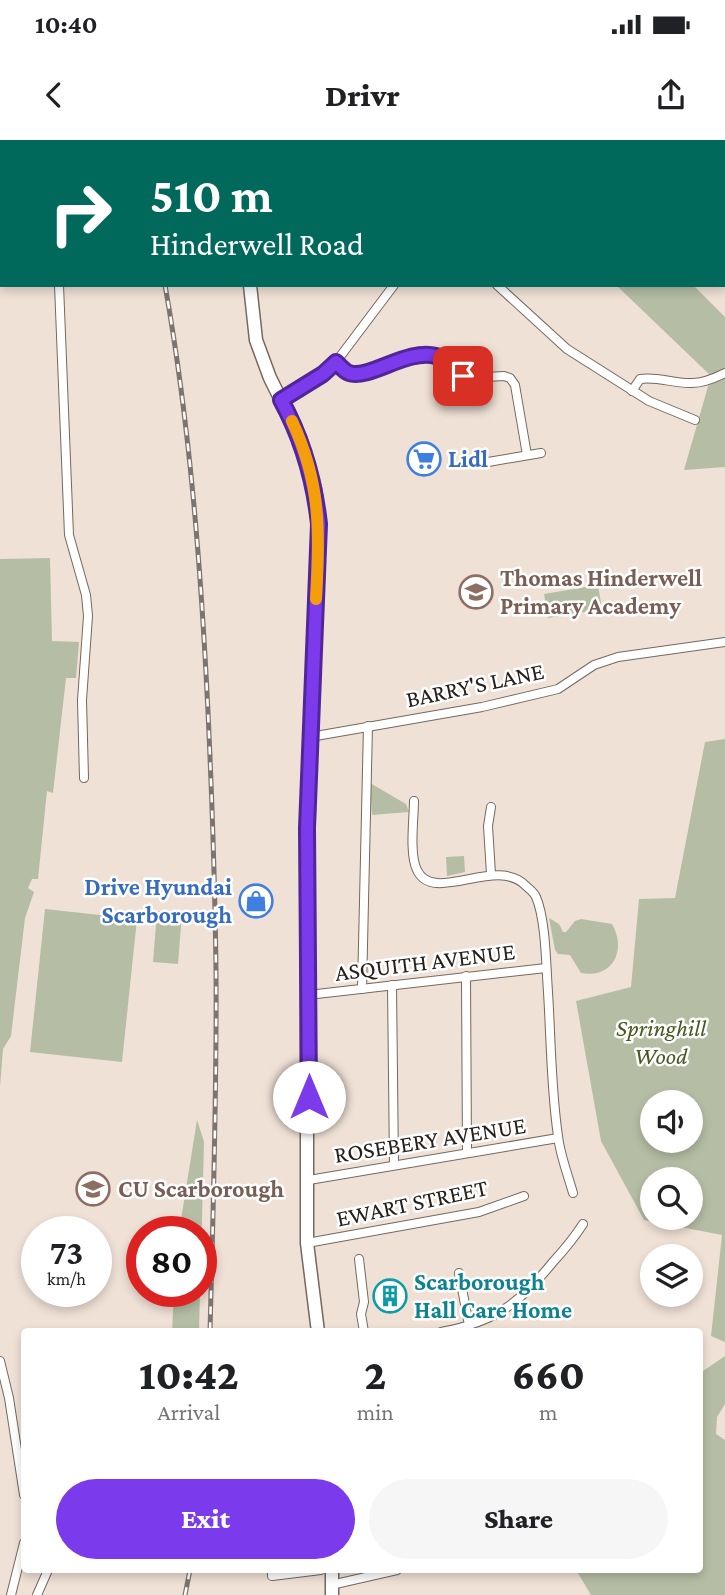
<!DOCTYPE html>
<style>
body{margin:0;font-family:"Crimson Pro",serif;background:#f6f6f6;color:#202124;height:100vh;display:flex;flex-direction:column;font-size:26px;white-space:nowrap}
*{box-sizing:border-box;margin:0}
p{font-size:23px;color:#757577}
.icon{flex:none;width:38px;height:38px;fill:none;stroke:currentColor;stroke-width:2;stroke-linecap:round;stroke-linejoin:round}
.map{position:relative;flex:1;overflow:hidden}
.details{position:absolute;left:21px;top:1188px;width:682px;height:245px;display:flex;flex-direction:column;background:#fff;border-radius:7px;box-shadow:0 4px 10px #0003}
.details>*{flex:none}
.guide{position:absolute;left:0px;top:0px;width:726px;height:147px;box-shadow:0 4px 10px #0003;background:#00695c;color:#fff;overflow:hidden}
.fabs{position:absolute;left:640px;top:950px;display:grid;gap:14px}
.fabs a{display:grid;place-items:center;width:63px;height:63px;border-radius:50%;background:#fff;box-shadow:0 4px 10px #0003;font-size:35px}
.speed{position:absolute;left:21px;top:1076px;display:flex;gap:14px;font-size:35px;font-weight:700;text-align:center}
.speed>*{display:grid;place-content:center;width:91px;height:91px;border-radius:50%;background:#fff;box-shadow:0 4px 10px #0003;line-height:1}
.speed small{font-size:18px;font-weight:400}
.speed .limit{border:10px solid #d22;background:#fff;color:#111}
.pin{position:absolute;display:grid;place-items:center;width:60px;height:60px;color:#fff;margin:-30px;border-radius:14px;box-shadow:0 4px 10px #0006}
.me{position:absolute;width:77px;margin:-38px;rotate:0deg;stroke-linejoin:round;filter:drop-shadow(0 0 5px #0008)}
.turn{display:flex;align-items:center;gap:24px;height:147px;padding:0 35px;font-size:32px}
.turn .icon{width:91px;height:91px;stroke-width:2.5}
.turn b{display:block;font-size:49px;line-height:60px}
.eta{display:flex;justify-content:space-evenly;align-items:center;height:119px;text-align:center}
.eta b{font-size:42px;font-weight:800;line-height:49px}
.primary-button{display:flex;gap:14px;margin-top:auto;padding:14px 35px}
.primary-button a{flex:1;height:80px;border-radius:42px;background:#7c3aed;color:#fff;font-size:28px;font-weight:800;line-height:80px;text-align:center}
.primary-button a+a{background:#f6f6f6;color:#202124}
.status{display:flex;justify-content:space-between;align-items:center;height:49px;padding:0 35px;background:#fff;direction:ltr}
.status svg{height:19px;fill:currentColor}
header{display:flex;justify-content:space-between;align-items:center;height:91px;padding:0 35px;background:#fff;font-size:32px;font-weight:800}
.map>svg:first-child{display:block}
.green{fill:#b5bea4;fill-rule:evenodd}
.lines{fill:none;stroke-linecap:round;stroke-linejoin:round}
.minor-casing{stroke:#75685e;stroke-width:10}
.trunk-casing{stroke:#75685e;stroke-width:15}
.minor{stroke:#fff;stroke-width:8}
.trunk{stroke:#fff;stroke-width:12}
.rail-casing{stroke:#7e746d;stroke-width:5}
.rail{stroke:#fff;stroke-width:2.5;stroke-dasharray:8;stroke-linecap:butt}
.route-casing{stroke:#51269a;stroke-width:18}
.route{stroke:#7c3aed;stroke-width:12}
.slow{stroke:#f59e0b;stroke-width:12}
.labels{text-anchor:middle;stroke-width:5;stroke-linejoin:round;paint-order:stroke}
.shop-label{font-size:24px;font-weight:bold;fill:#366cbe;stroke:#fff;text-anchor:start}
.education-label{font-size:24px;font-weight:bold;fill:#785e54;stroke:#fff;text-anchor:start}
.street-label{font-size:24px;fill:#26201c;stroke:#fff}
.park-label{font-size:24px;font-style:italic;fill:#47581f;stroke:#fff}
.culture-label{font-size:24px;font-weight:bold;fill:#0d838f;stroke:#fff;text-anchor:start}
</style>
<div class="status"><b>10:40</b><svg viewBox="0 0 49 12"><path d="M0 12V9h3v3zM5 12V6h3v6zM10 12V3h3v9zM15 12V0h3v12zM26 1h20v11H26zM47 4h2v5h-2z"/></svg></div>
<header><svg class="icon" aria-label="back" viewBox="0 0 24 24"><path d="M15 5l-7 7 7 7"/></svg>Drivr<svg class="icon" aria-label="share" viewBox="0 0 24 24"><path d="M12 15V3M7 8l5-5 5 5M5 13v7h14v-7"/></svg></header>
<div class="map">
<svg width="725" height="1455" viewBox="0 0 725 1455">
<rect width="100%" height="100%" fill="#f0e1d6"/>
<g class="green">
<polygon points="616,145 693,145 725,177 725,327 684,330 711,236"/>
<polygon points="50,418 52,501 79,502 76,538 66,538 53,653 47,651 38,739 32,739 28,748 34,752 25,778 11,896 3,909 0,947 0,419"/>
<polygon points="598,445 602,469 548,478 544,454"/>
<path d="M 725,599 L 725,1202 L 711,1196 L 722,1095 L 644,1080 L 601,1001 L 576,861 L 631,847 L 639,759 L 675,758 L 705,602 ZM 653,962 L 691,962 L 691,1001 L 653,1001 ZM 653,1040 L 691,1040 L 691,1078 L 653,1078 Z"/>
<polygon points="370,643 406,664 409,672 372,675"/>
<polygon points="464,716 465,732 447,736 446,717"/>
<polygon points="45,769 137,779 122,922 30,912"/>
<polygon points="157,771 182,773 178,824 153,822"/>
<path d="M 549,778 L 559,784 L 563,792 L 566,792 L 575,781 L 581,779 L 612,784 C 627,810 613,839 581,833 L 570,815 L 558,814 L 555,810 Z"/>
<polygon points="197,980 204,1002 201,1118 201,1092 179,1092"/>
<polygon points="174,1152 200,1152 199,1192 172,1192"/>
<polygon points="725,1216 725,1264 717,1277 716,1294 725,1300 725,1455 591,1455 576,1430 700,1430 700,1236 703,1231"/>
</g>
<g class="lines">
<defs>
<g id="minor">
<polyline points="53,0 53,2"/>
<polyline points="278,0 284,2"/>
<polyline points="477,0 477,2"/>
<polyline points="251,2 254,0"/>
<polyline points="59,145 69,395 86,455 88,476 82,560 84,638"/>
<polyline points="497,145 567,209 649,261 695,280"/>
<path d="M 336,222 C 340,226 344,231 349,233 C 370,240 408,207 436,216 C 448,220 457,232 468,238 L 504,236 L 510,238 L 515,245 L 527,315"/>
<path d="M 632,251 L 640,239 C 658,236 674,244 692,243 C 703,243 715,238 725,233"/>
<polyline points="281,260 323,234 336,222 394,145"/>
<polyline points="488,322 541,313"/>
<polyline points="310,597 482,567 558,549 594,525 618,517 725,502"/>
<path d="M 414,661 C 414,678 409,714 417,730 C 433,765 496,716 525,745 C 529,749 534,752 536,757 C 546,780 546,826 548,852 C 551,900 551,949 558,996 C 560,1015 568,1035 573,1053"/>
<polyline points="491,734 488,686 491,667"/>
<polyline points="466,836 467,1013"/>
<polyline points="392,845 394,1025"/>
<polyline points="362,849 368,586"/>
<polyline points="308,855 546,828"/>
<polyline points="309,1040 558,998"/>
<polyline points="307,1103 479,1072 524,1056"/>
<polyline points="359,1119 364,1162 361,1174 364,1192"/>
<polyline points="459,1133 469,1185"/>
<path d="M 441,1192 C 495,1182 519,1164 553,1122 C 564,1110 574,1098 583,1084"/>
<polyline points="0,1221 9,1258 24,1355"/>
<polyline points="272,1430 272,1436 321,1430"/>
<polyline points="331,1445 397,1430"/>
<polyline points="11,1455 24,1403"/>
<polyline points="37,1455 48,1430"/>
</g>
<g id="trunk">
<polyline points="235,0 235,2"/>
<polyline points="250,145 256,200 270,238 300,298 315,349 319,384 310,597 307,759 307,1103 318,1192"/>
<polyline points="332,1430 332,1455"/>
</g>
</defs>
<use href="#minor" class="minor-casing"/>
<use href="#trunk" class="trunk-casing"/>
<use href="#minor" class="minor"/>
<use href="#trunk" class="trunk"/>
<defs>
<g id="rail">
<polyline points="140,0 140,2"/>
<path d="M 165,145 C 190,286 201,429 208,572 C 212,658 215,745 216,831 C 217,951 213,1072 210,1192"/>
<polyline points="185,1455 190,1430"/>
</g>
</defs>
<use href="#rail" class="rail-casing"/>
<use href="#rail" class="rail"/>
</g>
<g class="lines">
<defs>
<path id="route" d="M 309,957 L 307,688 L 319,384 C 314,339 303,300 281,260 L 323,234 L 336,222 C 340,226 344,231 349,233 C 369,240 408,208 436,216 C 446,219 455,229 463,236"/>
</defs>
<use href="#route" class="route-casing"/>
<use href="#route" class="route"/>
<path class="slow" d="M 292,281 C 321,343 320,393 316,459"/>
</g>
<defs>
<symbol id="supermarket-ring" viewBox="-11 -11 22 22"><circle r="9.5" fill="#fff" stroke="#3f7fe0" stroke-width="1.5"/><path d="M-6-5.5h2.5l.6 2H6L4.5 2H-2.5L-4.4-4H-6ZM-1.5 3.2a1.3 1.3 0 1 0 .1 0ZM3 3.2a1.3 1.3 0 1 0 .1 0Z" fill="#3f7fe0"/></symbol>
<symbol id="school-ring" viewBox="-11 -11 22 22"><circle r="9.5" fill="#fff" stroke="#8d6e63" stroke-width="1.5"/><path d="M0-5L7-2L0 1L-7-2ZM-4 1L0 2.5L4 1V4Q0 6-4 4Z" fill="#8d6e63"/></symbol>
<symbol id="shop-ring" viewBox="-11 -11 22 22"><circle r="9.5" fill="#fff" stroke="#3f7fe0" stroke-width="1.5"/><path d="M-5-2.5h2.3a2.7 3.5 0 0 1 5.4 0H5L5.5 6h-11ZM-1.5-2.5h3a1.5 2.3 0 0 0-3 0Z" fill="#3f7fe0"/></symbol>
<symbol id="university-ring" viewBox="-11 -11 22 22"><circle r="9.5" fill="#fff" stroke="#8d6e63" stroke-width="1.5"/><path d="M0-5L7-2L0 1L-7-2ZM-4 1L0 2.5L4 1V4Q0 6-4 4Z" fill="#8d6e63"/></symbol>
<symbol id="building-ring" viewBox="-11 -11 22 22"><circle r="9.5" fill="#fff" stroke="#0f9aa8" stroke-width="1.5"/><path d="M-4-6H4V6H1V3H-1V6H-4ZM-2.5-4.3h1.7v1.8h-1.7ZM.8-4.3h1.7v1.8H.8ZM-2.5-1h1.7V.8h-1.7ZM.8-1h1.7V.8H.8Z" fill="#0f9aa8"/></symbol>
</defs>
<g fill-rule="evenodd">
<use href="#supermarket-ring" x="405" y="300" width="38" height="38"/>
<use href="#school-ring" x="457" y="433" width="38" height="38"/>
<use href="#shop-ring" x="237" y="742" width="38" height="38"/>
<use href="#university-ring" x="74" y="1030" width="38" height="38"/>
<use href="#building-ring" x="371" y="1137" width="38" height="38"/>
</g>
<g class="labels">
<g class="shop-label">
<text x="448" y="327">Lidl</text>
<text x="232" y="755" text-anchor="end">Drive Hyundai<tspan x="232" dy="28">Scarborough</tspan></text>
</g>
<g class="education-label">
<text x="500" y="446">Thomas Hinderwell<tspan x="500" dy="28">Primary Academy</tspan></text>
<text x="118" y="1057">CU Scarborough</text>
</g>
<g class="street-label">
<text transform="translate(475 545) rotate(-12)" y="8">BARRY'S LANE</text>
<text transform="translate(425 822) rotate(-7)" y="8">ASQUITH AVENUE</text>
<text transform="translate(430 1000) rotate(-9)" y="8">ROSEBERY AVENUE</text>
<text transform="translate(412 1063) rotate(-12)" y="8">EWART STREET</text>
</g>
<g class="park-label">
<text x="661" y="896">Springhill<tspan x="661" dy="28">Wood</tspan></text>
</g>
<g class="culture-label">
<text x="414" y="1150">Scarborough<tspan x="414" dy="28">Hall Care Home</tspan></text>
</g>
</g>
</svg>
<div class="fabs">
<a><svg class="icon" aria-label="sound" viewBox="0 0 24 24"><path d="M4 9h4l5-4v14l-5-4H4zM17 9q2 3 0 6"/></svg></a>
<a><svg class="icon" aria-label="search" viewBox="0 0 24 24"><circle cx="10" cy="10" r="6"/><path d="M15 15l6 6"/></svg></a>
<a><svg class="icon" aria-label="layers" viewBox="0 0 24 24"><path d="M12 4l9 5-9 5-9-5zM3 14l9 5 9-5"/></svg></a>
</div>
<div class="speed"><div>73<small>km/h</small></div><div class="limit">80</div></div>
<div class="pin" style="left:463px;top:236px;background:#d93025"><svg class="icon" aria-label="arrive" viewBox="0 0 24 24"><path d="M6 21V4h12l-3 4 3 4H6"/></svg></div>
<svg class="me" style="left:309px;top:957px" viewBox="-20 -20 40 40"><circle r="19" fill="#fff"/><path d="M0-13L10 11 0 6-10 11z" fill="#7c3aed"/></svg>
<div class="guide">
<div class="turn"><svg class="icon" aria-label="right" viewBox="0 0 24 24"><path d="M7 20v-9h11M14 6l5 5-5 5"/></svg><div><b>510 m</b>Hinderwell Road</div></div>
</div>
<section class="details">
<div class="eta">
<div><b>10:42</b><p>Arrival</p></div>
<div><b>2</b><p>min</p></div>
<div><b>660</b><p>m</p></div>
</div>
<div class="primary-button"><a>Exit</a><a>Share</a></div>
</section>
</div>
